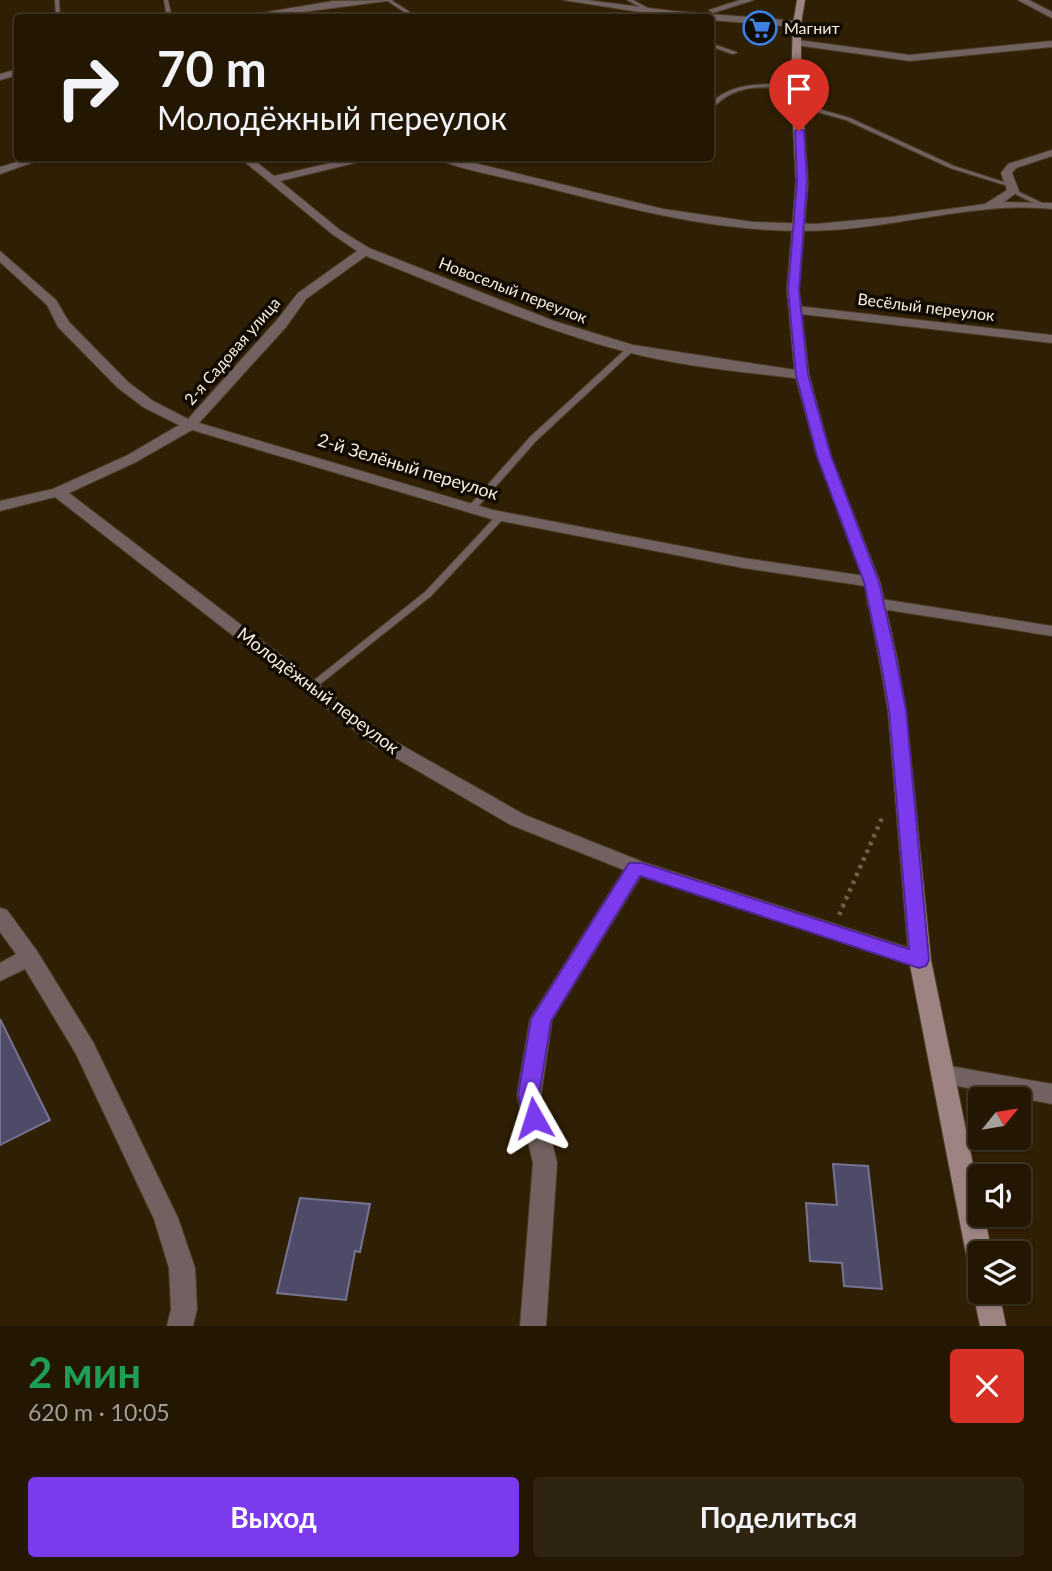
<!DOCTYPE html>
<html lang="ru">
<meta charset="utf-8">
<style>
body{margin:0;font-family:Lato,sans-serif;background:#2f2412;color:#f1f3f6;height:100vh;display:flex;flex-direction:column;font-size:26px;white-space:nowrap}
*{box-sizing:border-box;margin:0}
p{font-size:23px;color:#a39f9a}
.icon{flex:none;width:38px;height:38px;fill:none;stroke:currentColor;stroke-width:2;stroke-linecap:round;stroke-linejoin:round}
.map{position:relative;height:1326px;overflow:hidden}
.sheet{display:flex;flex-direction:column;background:#231703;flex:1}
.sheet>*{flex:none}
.top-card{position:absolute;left:14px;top:14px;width:700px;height:147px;border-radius:7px;box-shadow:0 2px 5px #0004,0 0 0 2px #403625;background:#231703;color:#f1f3f6;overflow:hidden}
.needle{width:46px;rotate:60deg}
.tools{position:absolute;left:968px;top:1087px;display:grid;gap:14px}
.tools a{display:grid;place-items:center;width:63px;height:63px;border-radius:7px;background:#231703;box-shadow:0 2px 5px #0004,0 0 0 2px #403625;font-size:35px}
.pin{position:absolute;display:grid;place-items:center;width:60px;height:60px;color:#fff;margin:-72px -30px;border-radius:50% 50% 50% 0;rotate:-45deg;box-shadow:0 0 7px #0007}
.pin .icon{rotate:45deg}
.me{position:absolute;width:77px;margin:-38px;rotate:354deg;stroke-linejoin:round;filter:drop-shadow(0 0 5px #0008)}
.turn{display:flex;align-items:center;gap:24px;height:147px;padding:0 28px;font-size:32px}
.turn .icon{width:91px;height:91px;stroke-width:2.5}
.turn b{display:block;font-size:49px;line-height:60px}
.round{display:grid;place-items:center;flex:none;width:74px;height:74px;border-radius:7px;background:#2f2412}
.summary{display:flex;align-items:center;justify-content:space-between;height:119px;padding:0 28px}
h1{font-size:42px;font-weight:700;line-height:52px;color:#1e9e55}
.action{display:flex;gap:14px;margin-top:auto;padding:14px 28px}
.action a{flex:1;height:80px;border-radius:7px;background:#7c3aed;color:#fff;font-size:28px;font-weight:700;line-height:80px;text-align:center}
.action a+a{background:#2f2412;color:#f1f3f6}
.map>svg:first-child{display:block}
.building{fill:#4e4b68;stroke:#767392;stroke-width:2}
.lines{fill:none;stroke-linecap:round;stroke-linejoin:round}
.lane-casing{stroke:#4b3c23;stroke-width:2}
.street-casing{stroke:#4b3c23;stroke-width:2}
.secondary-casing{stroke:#4b3c23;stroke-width:2}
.path{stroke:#6e6049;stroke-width:4.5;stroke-dasharray:3.5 5;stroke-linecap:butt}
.lane{fill:#716160;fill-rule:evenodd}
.street{fill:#716160;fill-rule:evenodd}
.secondary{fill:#9d8382;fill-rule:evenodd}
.route{fill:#7c3aed;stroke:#51269a;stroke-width:2}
.labels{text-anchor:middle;stroke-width:7;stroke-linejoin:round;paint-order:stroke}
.far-poi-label{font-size:16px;fill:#f8eede;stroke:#120b02;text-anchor:start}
.far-street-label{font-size:16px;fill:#f8eede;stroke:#120b02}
.street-label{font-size:18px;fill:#f8eede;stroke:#120b02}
</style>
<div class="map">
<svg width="1052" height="1326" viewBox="0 0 1052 1326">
<rect width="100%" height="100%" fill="#2f1f04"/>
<g class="building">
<polygon points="0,1019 50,1120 0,1145"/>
<polygon points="833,1164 868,1166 882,1289 844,1286 842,1263 810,1261 806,1203 837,1205"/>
<polygon points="300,1198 370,1204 360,1252 355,1251 346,1300 277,1293"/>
</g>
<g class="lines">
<defs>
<g id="lane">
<polygon points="55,0 59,0 60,18 56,18"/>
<polygon points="164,0 168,0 172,18 167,18"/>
<polygon points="386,0 391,0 410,12 406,13"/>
<polygon points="627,0 633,0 653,11 649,12"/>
<polygon points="710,43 736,52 737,53 732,54 710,46"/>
<path d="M 774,84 L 797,85 L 800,87 L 797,89 C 766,87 737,82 714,107 L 710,107 L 710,104 C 728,86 750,84 774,84 Z"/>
<polygon points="798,103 850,118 954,166 1013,185 1008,186 950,168 846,120 796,106 795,105"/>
<polygon points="1013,189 1042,203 1043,204 1038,205 1011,192 1010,191"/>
<polygon points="628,347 631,347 635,349 536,441 475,510 469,510 468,508 469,506 530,437"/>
<polygon points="501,513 505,516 504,518 431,596 314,689 308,689 306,687 308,685 425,592 498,514"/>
</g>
<g id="street">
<polygon points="394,0 257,18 231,18 333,1"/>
<polygon points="563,0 586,0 672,11 797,21 801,24 797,27 710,20 710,18 672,17"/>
<polygon points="740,0 754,0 713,13 709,10"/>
<polygon points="1018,0 1029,0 1052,12 1052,18"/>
<polygon points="798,40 910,55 1052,41 1052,47 910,61 795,45 795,41"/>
<polygon points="18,69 18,75 0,80 0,74"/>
<path d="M 1052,150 L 1052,156 L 1016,168 L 1012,173 L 1019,191 L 1004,202 L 1052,203 L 1052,209 C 982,201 902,226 831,230 C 733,236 637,211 544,187 C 522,181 450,168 437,158 L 454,158 L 663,209 L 753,222 L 816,224 L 891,217 L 985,204 L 1007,190 L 1001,173 L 1008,164 Z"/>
<polygon points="31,158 45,158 0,174 0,167"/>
<path d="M 240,158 L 251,158 L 274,176 L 352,158 L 368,158 L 367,160 L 280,181 L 340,230 L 369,248 L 554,321 L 633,345 L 802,371 L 809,375 L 802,379 C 744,372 684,367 627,352 C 538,329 452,290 366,256 L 306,299 L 286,327 L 199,423 L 493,510 L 743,558 L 872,577 L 880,582 L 872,587 L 743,568 L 491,519 L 192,430 L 136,462 L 69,493 L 389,738 L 525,815 L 643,862 L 928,954 L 931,960 L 928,966 L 920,968 L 641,876 L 552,1020 L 541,1095 L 557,1163 L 546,1326 L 520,1326 L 533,1163 L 517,1095 L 530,1019 L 624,870 L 511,825 L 375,746 L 55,497 L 0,511 L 0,501 L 53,489 L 126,456 L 179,425 L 143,407 L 118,388 L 58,327 L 47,305 L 0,262 L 0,251 L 56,300 L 69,322 L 128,382 L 153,401 L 188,419 L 276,321 L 298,293 L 357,251 L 332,234 Z"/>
<polygon points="797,306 1052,335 1052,343 792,313 791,310"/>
<polygon points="875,598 1052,626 1052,636 869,607 867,603 869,599"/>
<polygon points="0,908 7,910 37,951 93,1042 178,1218 195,1268 197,1309 193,1326 167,1326 171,1309 169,1268 154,1219 76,1054 25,969 0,981 0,963 16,954 0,932"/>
<polygon points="944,1065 1052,1084 1052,1104 936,1082 932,1075 936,1068"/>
</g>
<g id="secondary">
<polygon points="797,0 805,0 801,24 801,84 808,182 799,290 809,375 831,456 880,582 897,658 906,710 931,960 980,1198 980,1214 984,1214 992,1253 980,1253 980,1271 971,1267 967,1259 909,960 888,710 879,658 864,582 817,456 795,375 787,290 796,182 791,84 793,24"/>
<polygon points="980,1282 980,1292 999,1292 1006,1326 980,1326 973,1292"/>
</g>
</defs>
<use href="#lane" class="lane-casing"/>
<use href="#street" class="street-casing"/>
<use href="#secondary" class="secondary-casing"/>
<polyline class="path" points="839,915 882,818"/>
<use href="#lane" class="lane"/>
<use href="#street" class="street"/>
<use href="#secondary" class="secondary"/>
</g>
<polygon class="route" points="799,128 804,131 807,182 799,290 808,375 831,456 879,582 896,658 906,710 929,960 926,966 919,968 640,876 551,1021 539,1095 545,1118 542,1124 534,1127 526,1124 518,1095 531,1019 629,863 642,863 909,949 889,710 880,658 864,582 817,456 796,375 788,290 797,182 795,131"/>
<defs>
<symbol id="supermarket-ring" viewBox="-11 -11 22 22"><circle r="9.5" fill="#120b02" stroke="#3f7fe0" stroke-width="1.5"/><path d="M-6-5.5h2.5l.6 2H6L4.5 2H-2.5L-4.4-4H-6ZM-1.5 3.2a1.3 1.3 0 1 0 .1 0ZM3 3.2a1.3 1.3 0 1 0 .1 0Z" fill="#3f7fe0"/></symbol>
</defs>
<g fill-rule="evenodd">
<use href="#supermarket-ring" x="741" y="9" width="38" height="38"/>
</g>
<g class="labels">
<g class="far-poi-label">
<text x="784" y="34">Магнит</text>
</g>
<g class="far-street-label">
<text transform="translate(513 290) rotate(21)" y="6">Новоселый переулок</text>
<text transform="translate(926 307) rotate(7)" y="6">Весёлый переулок</text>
<text transform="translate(232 351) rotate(-49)" y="6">2-я Садовая улица</text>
</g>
<g class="street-label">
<text transform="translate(408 467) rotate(17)" y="6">2-й Зелёный переулок</text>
<text transform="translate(318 691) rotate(37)" y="6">Молодёжный переулок</text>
</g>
</g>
</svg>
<div class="tools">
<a><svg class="needle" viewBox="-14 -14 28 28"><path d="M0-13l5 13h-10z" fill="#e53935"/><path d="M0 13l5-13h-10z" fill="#a39f9a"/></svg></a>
<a><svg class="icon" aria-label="sound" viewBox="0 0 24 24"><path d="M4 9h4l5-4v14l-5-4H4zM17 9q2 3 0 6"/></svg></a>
<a><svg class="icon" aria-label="layers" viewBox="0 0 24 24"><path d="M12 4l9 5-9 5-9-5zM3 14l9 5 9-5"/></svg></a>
</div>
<div class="pin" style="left:799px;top:131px;background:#d93025"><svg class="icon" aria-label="arrive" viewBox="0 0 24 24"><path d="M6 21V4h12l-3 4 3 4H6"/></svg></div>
<svg class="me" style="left:534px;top:1118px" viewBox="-20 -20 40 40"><path d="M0-17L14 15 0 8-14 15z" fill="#7c3aed" stroke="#fff" stroke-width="4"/></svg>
<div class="top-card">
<div class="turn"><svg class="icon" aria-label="right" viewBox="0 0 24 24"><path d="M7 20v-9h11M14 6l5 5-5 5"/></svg><div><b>70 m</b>Молодёжный переулок</div></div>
</div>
</div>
<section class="sheet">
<div class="summary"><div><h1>2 мин</h1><p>620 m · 10:05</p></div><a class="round" style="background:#d93025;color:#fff"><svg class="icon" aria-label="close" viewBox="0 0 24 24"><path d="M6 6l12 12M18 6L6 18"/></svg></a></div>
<div class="action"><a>Выход</a><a>Поделиться</a></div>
</section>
